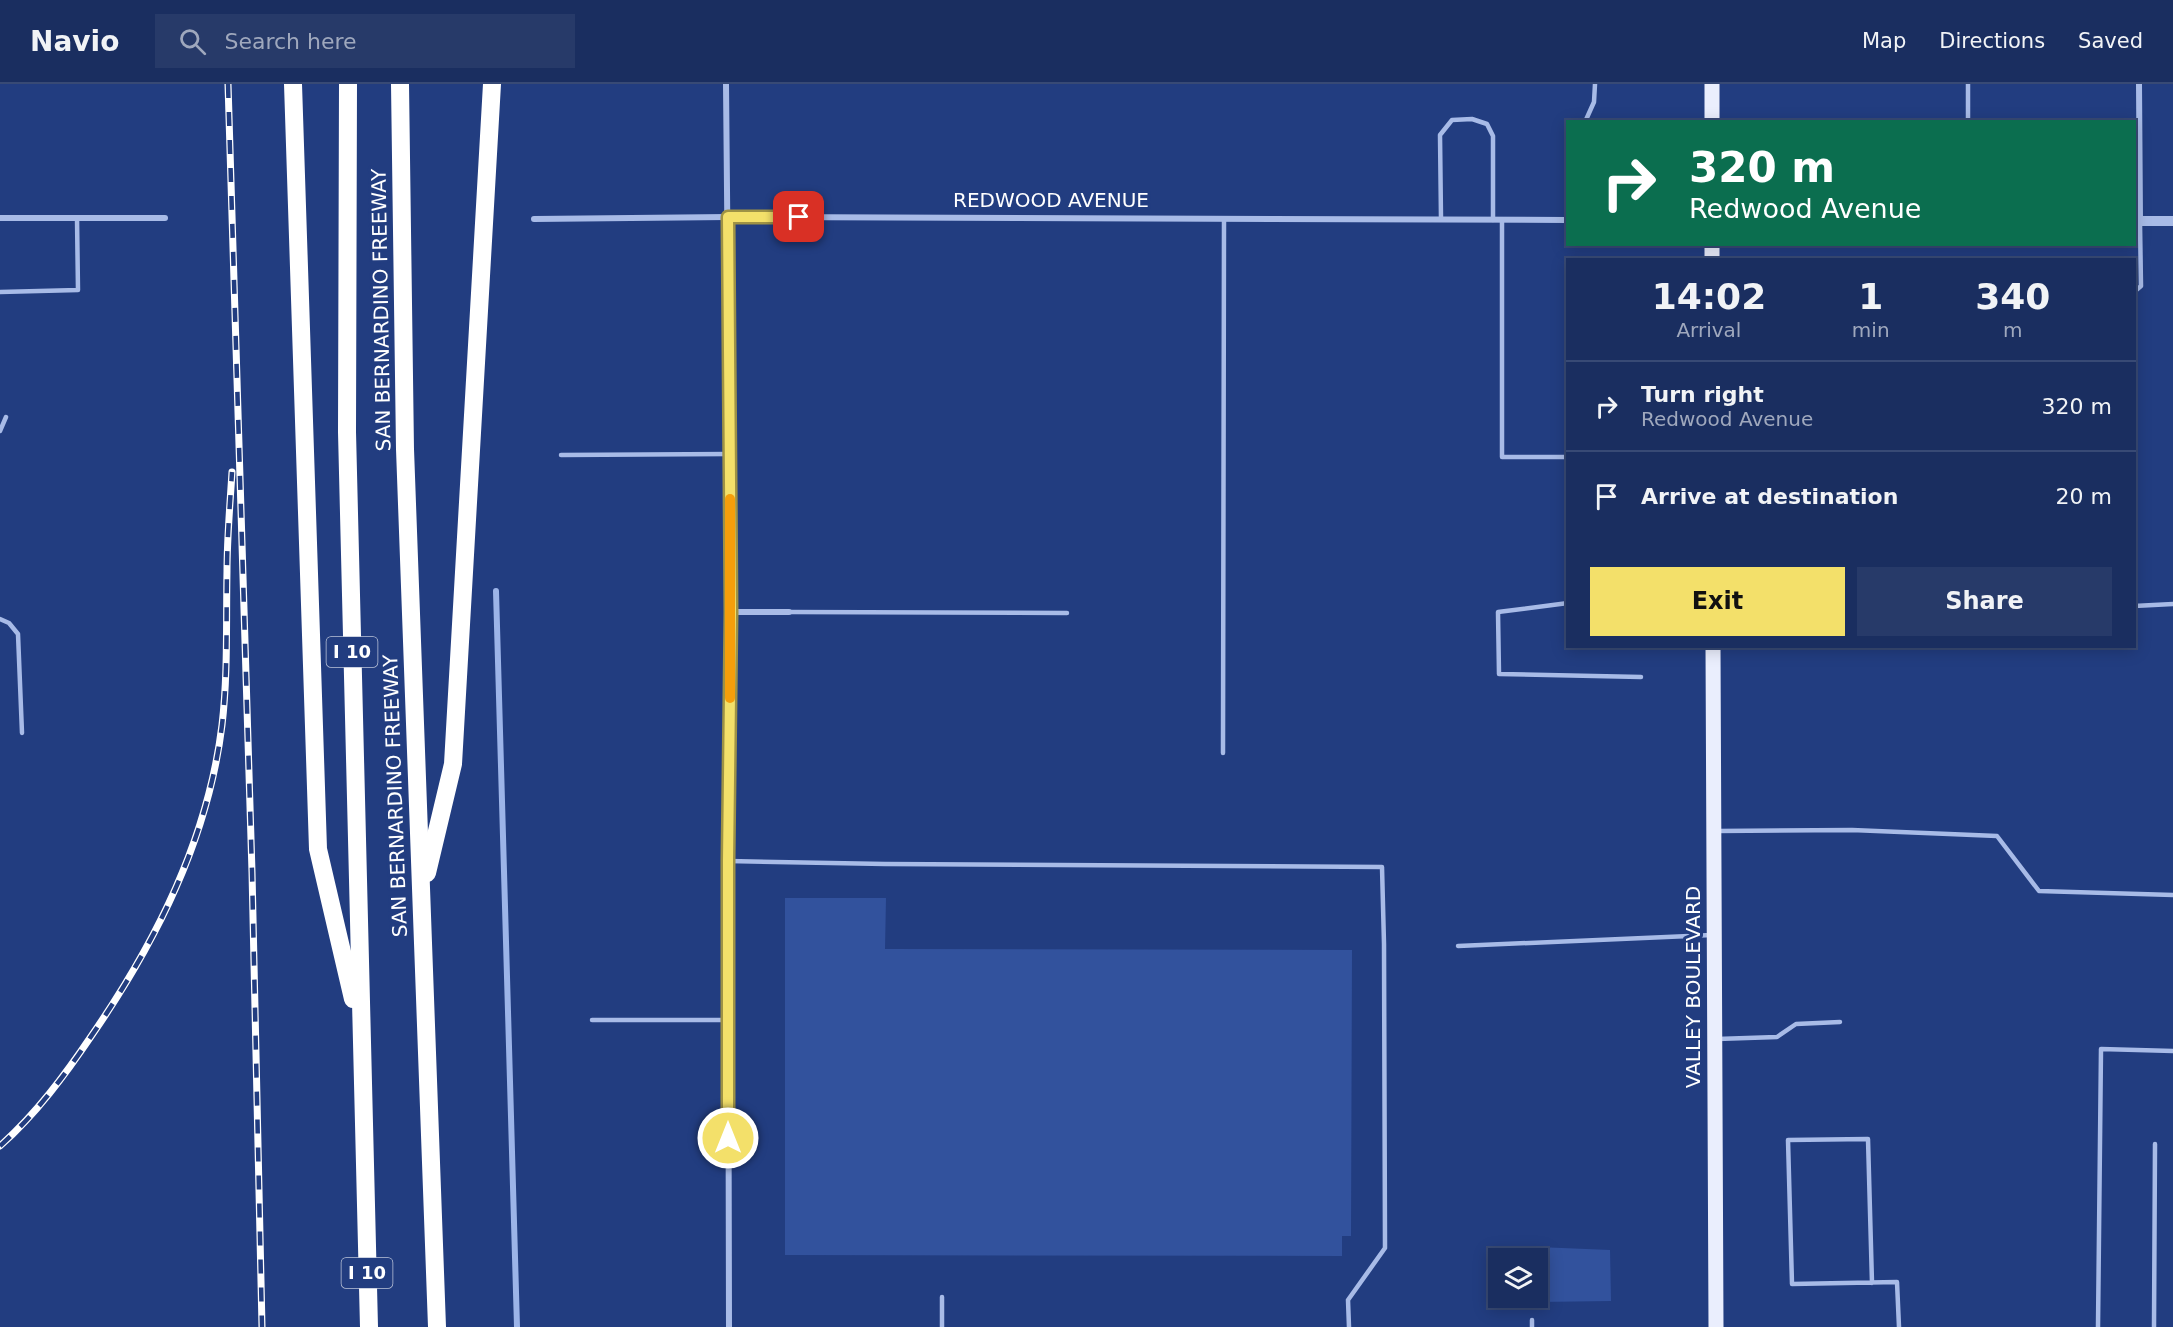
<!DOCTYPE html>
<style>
body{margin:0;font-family:"DejaVu Sans",sans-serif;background:#273a69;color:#f1f3f6;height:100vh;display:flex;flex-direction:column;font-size:22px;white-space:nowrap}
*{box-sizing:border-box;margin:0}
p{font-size:20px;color:#9fa8bd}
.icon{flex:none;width:33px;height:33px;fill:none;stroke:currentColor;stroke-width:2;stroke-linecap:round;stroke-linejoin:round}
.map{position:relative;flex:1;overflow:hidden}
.drawer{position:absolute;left:1566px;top:174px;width:570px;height:390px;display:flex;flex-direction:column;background:#1a2e60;border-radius:0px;box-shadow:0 3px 15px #0003,0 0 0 2px #384a75}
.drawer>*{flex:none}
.hud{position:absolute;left:1566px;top:36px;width:570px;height:126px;border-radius:0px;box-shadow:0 3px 15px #0003,0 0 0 2px #384a75;background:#0b6e4f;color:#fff;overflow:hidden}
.fabs{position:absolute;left:1488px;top:1164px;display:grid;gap:12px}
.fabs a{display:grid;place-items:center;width:60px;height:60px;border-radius:0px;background:#1a2e60;box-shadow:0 3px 15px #0003,0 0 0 2px #384a75;font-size:30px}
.pin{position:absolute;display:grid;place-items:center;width:51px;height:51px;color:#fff;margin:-26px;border-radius:12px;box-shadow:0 3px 9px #0006}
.me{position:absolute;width:66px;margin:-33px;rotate:0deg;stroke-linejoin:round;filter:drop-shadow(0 0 4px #0008)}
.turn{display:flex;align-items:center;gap:21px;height:126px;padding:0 24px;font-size:27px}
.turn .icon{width:78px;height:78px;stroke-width:2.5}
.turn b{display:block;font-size:42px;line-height:51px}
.eta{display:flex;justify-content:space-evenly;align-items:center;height:102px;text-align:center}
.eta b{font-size:36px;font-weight:800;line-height:42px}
.cta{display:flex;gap:12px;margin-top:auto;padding:12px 24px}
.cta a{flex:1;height:69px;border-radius:0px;background:#f3e06a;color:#111;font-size:24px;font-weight:800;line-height:69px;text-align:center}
.cta a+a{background:#273a69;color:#f1f3f6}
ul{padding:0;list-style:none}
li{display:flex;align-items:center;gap:18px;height:90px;padding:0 24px;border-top:2px solid #384a75}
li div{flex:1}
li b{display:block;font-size:22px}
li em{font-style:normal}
header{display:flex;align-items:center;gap:36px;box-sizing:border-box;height:84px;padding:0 30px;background:#1a2e60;border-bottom:2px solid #384a75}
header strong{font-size:28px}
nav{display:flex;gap:33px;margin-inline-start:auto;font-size:21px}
.search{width:420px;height:54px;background:#273a69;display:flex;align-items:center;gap:15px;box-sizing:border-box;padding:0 21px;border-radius:0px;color:#9fa8bd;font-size:22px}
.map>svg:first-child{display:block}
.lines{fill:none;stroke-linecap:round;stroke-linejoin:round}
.stream{stroke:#9cb4e8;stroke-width:6}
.building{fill:#32529d}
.service{stroke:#a8bbe7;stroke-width:4.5}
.minor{stroke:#a8bbe7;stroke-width:6}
.tertiary{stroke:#a8bbe7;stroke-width:10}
.primary{stroke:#eaeefd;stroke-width:15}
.motorway{stroke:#fff;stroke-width:18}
.rail-casing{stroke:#fff;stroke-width:7}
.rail{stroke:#223d80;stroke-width:4.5;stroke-dasharray:14;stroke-linecap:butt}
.route-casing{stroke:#9e9245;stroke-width:15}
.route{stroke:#f3e06a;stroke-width:10}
.slow{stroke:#f59e0b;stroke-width:10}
.labels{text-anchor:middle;stroke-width:6;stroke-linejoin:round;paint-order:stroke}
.shield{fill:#223d80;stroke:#bdc5d9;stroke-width:1.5}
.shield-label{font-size:18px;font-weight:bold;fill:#fff}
.street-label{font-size:20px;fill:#fff;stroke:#223d80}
</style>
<header>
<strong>Navio</strong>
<div class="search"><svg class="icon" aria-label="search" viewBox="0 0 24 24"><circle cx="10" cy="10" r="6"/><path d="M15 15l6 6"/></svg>Search here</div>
<nav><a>Map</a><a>Directions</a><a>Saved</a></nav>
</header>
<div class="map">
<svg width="2173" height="1243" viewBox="0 0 2173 1243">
<rect width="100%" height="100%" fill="#223d80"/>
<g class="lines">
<polyline class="stream" points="496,507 517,1243"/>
</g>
<g class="building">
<polygon points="785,814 886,814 885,865 1352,866 1351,1152 1342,1152 1342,1172 785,1171"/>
<polygon points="1538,1163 1610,1166 1611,1217 1538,1218"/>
</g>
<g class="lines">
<g class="service">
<polyline points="1585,38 1594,18 1595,0"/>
<polyline points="1968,38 1968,0"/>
<polyline points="1441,135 1440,51 1452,36 1472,35 1487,40 1493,52 1493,136"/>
<polyline points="1502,136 1502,373 1568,373"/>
<polyline points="0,208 78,206 77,134"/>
<polyline points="2134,208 2141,202 2140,139"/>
<polyline points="0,347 6,333"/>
<polyline points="561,371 730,370"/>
<polyline points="1568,519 1498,528 1499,590 1641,593"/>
<polyline points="2134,522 2173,520"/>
<polyline points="789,528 1067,529"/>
<polyline points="0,535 9,539 18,550 22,649"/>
<polyline points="1223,669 1224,135"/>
<polyline points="1717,747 1852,746 1997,752 2039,807 2173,811"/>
<polyline points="728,777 885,780 1382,783 1384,860 1385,1164 1348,1216 1349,1243"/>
<polyline points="1458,862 1712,851"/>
<polyline points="592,936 728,936"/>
<polyline points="1717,955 1777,953 1796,940 1840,938"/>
<polyline points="1872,1199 1868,1055 1788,1056 1792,1200 1897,1198 1899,1243"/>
<polyline points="942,1213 942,1243"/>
<polyline points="1532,1236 1532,1243"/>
<polyline points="2098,1243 2101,965 2173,967"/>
<polyline points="2154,1243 2155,1060"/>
</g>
<g class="minor">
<polyline points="726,0 731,528 728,777 729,1243"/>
<polyline points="2139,0 2140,137"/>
<polyline points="0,134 165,134"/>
<polyline points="534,135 728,133 1568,136"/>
<polyline points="731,528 789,528"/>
</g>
<polyline class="tertiary" points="2134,137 2173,137"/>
<g class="primary">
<polyline points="1712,0 1712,38"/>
<polyline points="1712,160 1712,176"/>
<polyline points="1713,562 1716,1243"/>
</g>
<g class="motorway">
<polyline points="293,0 318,765 353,915"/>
<polyline points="348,0 347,348 369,1243"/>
<polyline points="400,0 405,365 437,1243"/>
<polyline points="427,789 453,680 492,0"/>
</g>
<defs>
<g id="rail">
<polyline points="228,0 252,788 262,1243"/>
<path d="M 0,1062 C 36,1030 65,991 92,951 C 156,858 208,755 222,641 C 228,590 226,539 227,487 C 227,454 230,421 232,388"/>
</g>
</defs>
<use href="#rail" class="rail-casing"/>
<use href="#rail" class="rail"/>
</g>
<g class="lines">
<defs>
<polyline id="route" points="728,1054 728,777 731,528 728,133 799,133"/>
</defs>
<use href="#route" class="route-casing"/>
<use href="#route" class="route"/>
<polyline class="slow" points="730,614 730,415"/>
</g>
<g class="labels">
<g class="shield">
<rect x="326.5" y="553" width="51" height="30" rx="4.5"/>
<rect x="341.5" y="1174" width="51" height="30" rx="4.5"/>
</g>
<g class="shield-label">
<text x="352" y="574">I 10</text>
<text x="367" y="1195">I 10</text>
</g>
<g class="street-label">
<text x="1051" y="123">REDWOOD AVENUE</text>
<text transform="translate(381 226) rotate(-91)" y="7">SAN BERNARDINO FREEWAY</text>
<text transform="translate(395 712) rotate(-92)" y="7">SAN BERNARDINO FREEWAY</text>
<text transform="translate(1693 903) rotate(-90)" y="7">VALLEY BOULEVARD</text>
</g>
</g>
</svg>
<div class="fabs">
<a><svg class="icon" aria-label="layers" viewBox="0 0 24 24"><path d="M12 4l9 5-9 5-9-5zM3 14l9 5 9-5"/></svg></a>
</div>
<div class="pin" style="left:799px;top:133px;background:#d93025"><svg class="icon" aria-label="arrive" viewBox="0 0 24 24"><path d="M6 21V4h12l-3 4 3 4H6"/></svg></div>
<svg class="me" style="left:728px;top:1054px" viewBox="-20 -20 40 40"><circle r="17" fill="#f3e06a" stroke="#fff" stroke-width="3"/><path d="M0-11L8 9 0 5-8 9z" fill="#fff"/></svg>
<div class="hud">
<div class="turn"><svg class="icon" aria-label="right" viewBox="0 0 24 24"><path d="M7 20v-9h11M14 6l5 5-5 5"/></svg><div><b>320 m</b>Redwood Avenue</div></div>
</div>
<section class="drawer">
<div class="eta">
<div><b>14:02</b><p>Arrival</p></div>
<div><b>1</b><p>min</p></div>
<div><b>340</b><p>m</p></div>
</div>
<ul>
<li><svg class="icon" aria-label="right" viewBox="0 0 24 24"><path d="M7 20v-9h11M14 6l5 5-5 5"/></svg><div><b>Turn right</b><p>Redwood Avenue</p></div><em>320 m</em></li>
<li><svg class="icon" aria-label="arrive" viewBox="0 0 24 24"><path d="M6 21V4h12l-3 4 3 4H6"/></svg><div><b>Arrive at destination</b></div><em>20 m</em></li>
</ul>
<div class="cta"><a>Exit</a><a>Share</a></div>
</section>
</div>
